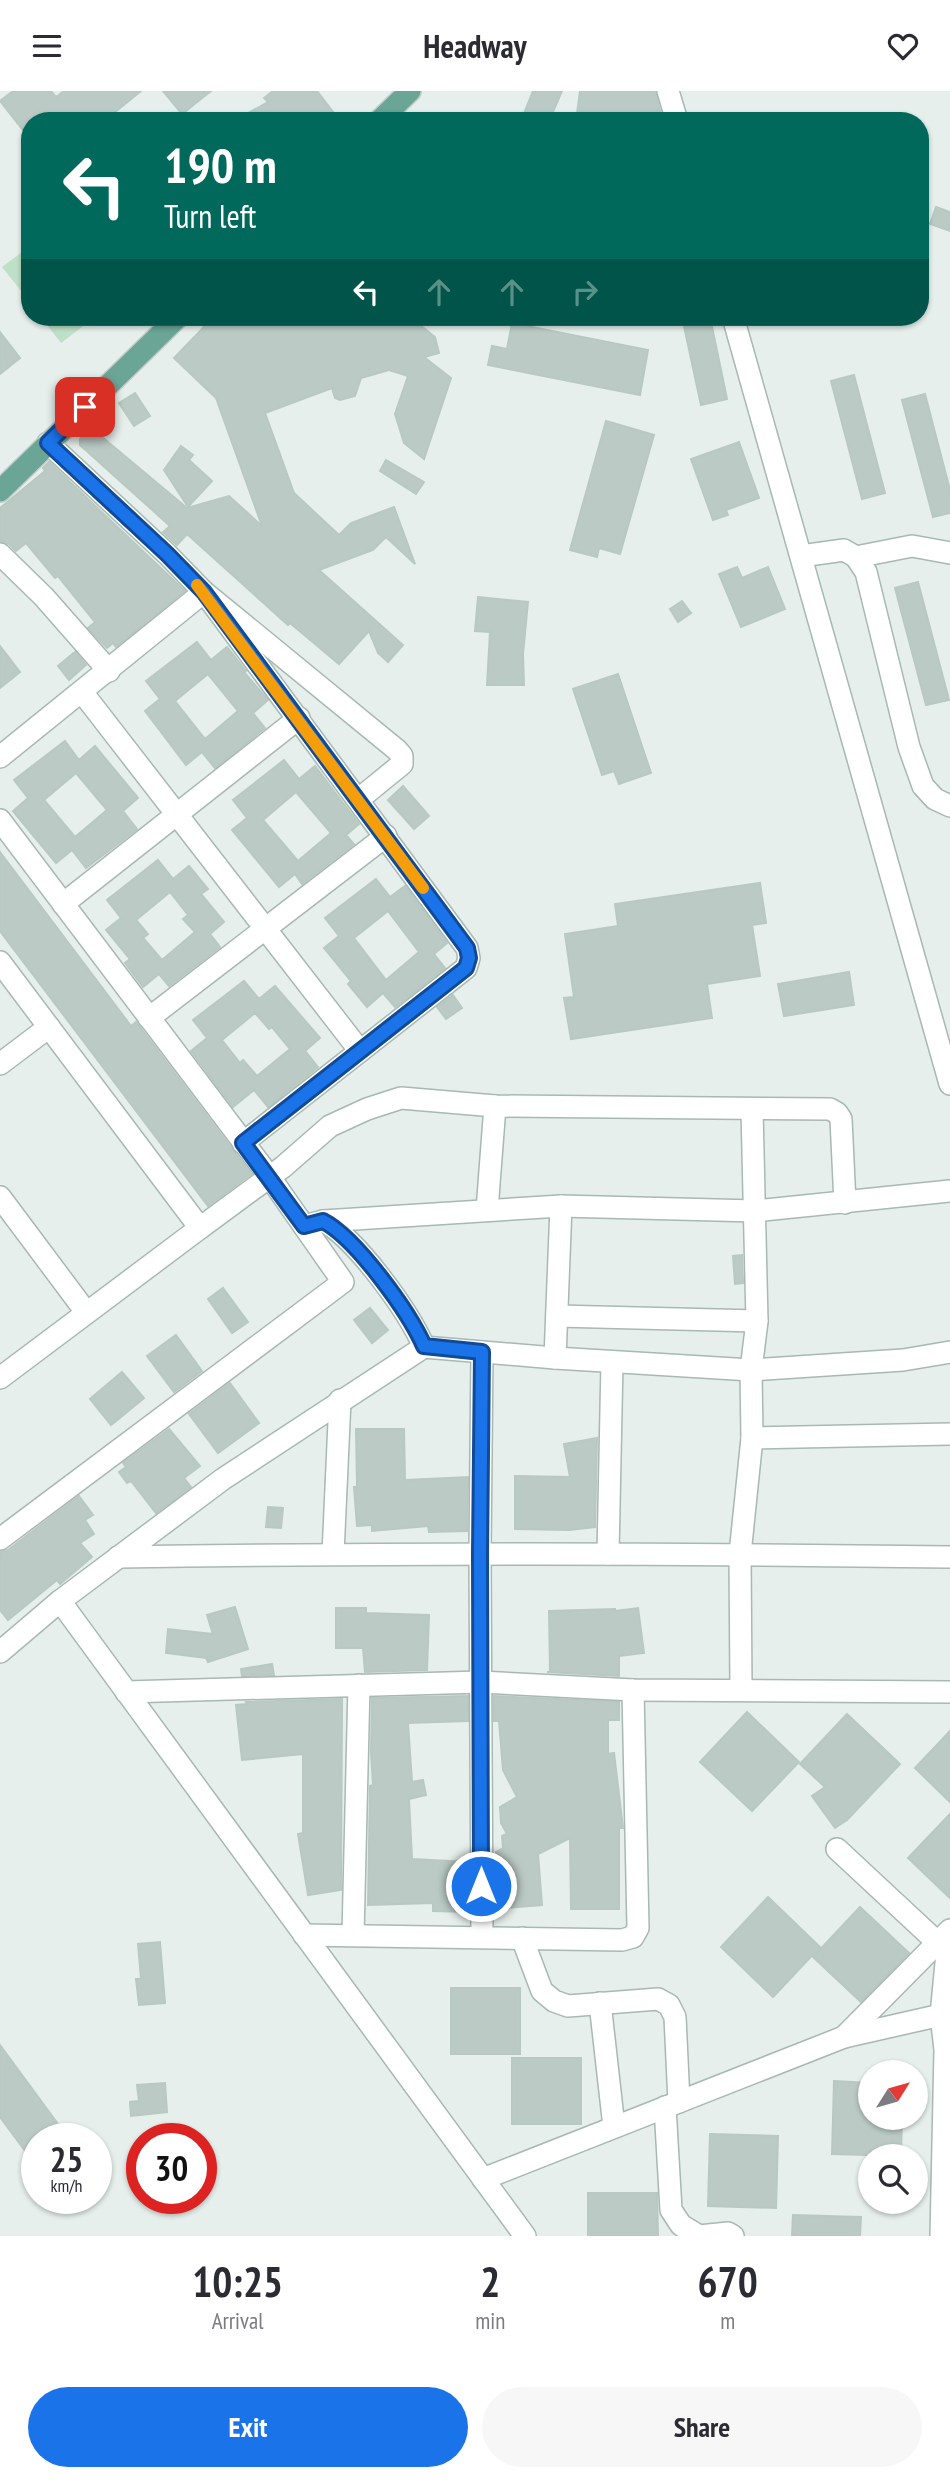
<!DOCTYPE html>
<style>
body{margin:0;font-family:"PT Sans Narrow",sans-serif;background:#f7f7f7;color:#2b2b33;height:100vh;display:flex;flex-direction:column;font-size:26px;white-space:nowrap}
*{box-sizing:border-box;margin:0}
p{font-size:23px;color:#7c7c81}
.icon{flex:none;width:38px;height:38px;fill:none;stroke:currentColor;stroke-width:2;stroke-linecap:round;stroke-linejoin:round}
.map{position:relative;height:2145px;overflow:hidden}
.sheet{display:flex;flex-direction:column;background:#fff;flex:1}
.sheet>*{flex:none}
.top-card{position:absolute;left:21px;top:21px;width:908px;height:214px;border-radius:28px;box-shadow:0 2px 5px #0004;background:#00695c;color:#fff;overflow:hidden}
.needle{width:46px;rotate:53deg}
.controls{position:absolute;left:858px;top:1969px;display:grid;gap:14px}
.controls a{display:grid;place-items:center;width:70px;height:70px;border-radius:50%;background:#fff;box-shadow:0 2px 5px #0004;font-size:35px}
.speed{position:absolute;left:21px;top:2032px;display:flex;gap:14px;font-size:35px;font-weight:700;text-align:center}
.speed>*{display:grid;place-content:center;width:91px;height:91px;border-radius:50%;background:#fff;box-shadow:0 2px 5px #0004;line-height:1}
.speed small{font-size:18px;font-weight:400}
.speed .limit{border:10px solid #d22;background:#fff;color:#111}
.pin{position:absolute;display:grid;place-items:center;width:60px;height:60px;color:#fff;margin:-30px;border-radius:14px;box-shadow:0 4px 10px #0006}
.me{position:absolute;width:77px;margin:-38px;rotate:0deg;stroke-linejoin:round;filter:drop-shadow(0 0 5px #0008)}
.turn{display:flex;align-items:center;gap:24px;height:147px;padding:0 28px;font-size:32px}
.turn .icon{width:91px;height:91px;stroke-width:2.5}
.turn b{display:block;font-size:49px;line-height:60px}
.lanes{display:flex;align-items:center;height:66px;padding:0 28px;background:#0003;justify-content:center;gap:35px;direction:ltr}
.lanes .off{opacity:.35}
.eta{display:flex;justify-content:space-evenly;align-items:center;height:119px;text-align:center}
.eta b{font-size:42px;font-weight:700;line-height:49px}
.cta{display:flex;gap:14px;margin-top:auto;padding:14px 28px}
.cta a{flex:1;height:80px;border-radius:42px;background:#1a73e8;color:#fff;font-size:28px;font-weight:700;line-height:80px;text-align:center}
.cta a+a{background:#f7f7f7;color:#2b2b33}
header{display:flex;justify-content:space-between;align-items:center;height:91px;padding:0 28px;background:#fff;font-size:32px;font-weight:700}
.map>svg:first-child{display:block}
.green{fill:#bfe0c8}
.building{fill:#bbcac4;stroke:#b8c9c2;stroke-width:2;fill-rule:evenodd}
.lines{fill:none;stroke-linecap:round;stroke-linejoin:round}
.minor-casing{stroke:#a8b8b2;stroke-width:24}
.major-casing{stroke:#c2cac8;stroke-width:24}
.minor{stroke:#fff;stroke-width:21}
.major{stroke:#6aa596;stroke-width:21}
.route-casing{stroke:#114b97;stroke-width:18}
.route{stroke:#1a73e8;stroke-width:12}
.slow{stroke:#f59e0b;stroke-width:12}
</style>
<header><svg class="icon" aria-label="menu" viewBox="0 0 24 24"><path d="M4 6h16M4 12h16M4 18h16"/></svg>Headway<svg class="icon" aria-label="heart" viewBox="0 0 24 24"><path d="M12 20l-8-8c-3-5 5-10 8-4 3-6 11-1 8 4z"/></svg></header>
<div class="map">
<svg width="950" height="2145" viewBox="0 0 950 2145">
<rect width="100%" height="100%" fill="#e6efeb"/>
<g class="green">
<polygon points="30,155 30,211 2,176"/>
<polygon points="41,226 95,226 61,252"/>
</g>
<g class="building">
<polygon points="13,0 51,0 56,6 64,0 141,0 104,30 30,30 30,48 0,10"/>
<polygon points="163,0 211,0 182,23"/>
<polygon points="273,0 317,0 340,30 234,30 268,11 264,7"/>
<polygon points="533,0 562,0 549,30 521,30"/>
<polygon points="580,0 655,0 661,24 645,30 576,30"/>
<polygon points="936,116 950,121 950,140 930,133"/>
<polygon points="200,226 410,226 435,246 439,262 424,266 451,287 424,368 404,352 395,323 408,285 389,279 361,287 355,305 340,309 335,307 332,297 265,322 294,402 339,444 351,432 394,416 415,473 386,446 373,459 319,479 403,554 388,571 378,562 369,540 339,573 290,532 288,534 187,443 177,454 163,441 170,435 80,354 80,348 90,336 187,417 229,405 262,435 216,307 174,267 204,236"/>
<polygon points="682,226 710,226 727,308 701,314"/>
<polygon points="512,232 648,259 640,304 488,274 492,255 507,258"/>
<polygon points="0,241 20,267 0,283"/>
<polygon points="854,284 885,402 862,408 831,290"/>
<polygon points="135,302 150,325 134,335 119,312"/>
<polygon points="925,303 950,399 950,422 933,426 902,309"/>
<polygon points="606,330 654,344 620,463 599,457 597,466 570,459"/>
<polygon points="739,351 759,407 726,419 728,424 713,429 691,368"/>
<polygon points="181,355 193,364 189,369 212,390 188,416 164,379"/>
<polygon points="386,369 424,391 416,403 380,380"/>
<polygon points="49,371 185,500 116,556 113,552 107,557 88,537 95,531 58,485 55,487 26,452 16,460 9,453 0,450 0,417 45,380 43,377"/>
<polygon points="737,476 742,487 768,476 785,518 741,536 719,483"/>
<polygon points="918,491 949,609 926,614 895,497"/>
<polygon points="478,506 528,511 523,563 524,594 487,594 490,541 475,540"/>
<polygon points="682,510 691,522 678,531 670,518"/>
<path d="M 197,551 L 211,569 L 227,556 L 246,580 L 244,581 L 268,609 L 253,622 L 265,637 L 215,677 L 202,661 L 186,674 L 145,620 L 160,608 L 146,590 ZM 208,583 L 238,620 L 205,648 L 175,610 Z"/>
<polygon points="0,555 20,581 0,597"/>
<polygon points="75,561 86,574 69,589 58,575"/>
<polygon points="618,583 651,682 619,693 614,680 602,684 573,598"/>
<path d="M 65,650 L 79,669 L 95,655 L 138,707 L 123,720 L 137,738 L 86,777 L 72,759 L 56,772 L 13,720 L 28,707 L 14,689 ZM 76,682 L 107,719 L 75,746 L 44,709 Z"/>
<path d="M 284,669 L 299,688 L 315,675 L 359,733 L 346,744 L 354,753 L 302,793 L 295,783 L 279,796 L 232,739 L 247,727 L 233,709 ZM 296,701 L 331,742 L 298,770 L 263,729 Z"/>
<polygon points="403,695 429,725 414,738 388,709"/>
<polygon points="0,761 131,935 136,931 251,1083 208,1115 0,840"/>
<path d="M 158,769 L 173,788 L 189,775 L 208,798 L 201,803 L 224,831 L 210,843 L 220,856 L 169,895 L 159,883 L 143,896 L 125,872 L 130,868 L 106,839 L 121,827 L 107,809 ZM 170,801 L 188,824 L 183,828 L 195,841 L 162,869 L 143,847 L 148,843 L 136,829 Z"/>
<path d="M 376,788 L 390,806 L 405,795 L 447,852 L 434,863 L 445,877 L 395,916 L 383,902 L 367,916 L 348,893 L 351,890 L 324,857 L 339,845 L 325,827 ZM 388,820 L 419,861 L 386,889 L 354,847 Z"/>
<polygon points="760,792 766,832 752,834 760,885 707,893 712,927 571,948 564,907 574,906 565,843 618,835 615,813"/>
<polygon points="849,881 854,914 784,925 778,893"/>
<path d="M 244,890 L 259,908 L 275,895 L 320,947 L 305,960 L 318,976 L 268,1016 L 254,999 L 233,1016 L 191,960 L 207,947 L 193,929 ZM 255,922 L 269,938 L 272,936 L 290,958 L 257,985 L 243,969 L 240,972 L 222,949 Z"/>
<polygon points="453,904 462,917 446,928 437,916"/>
<polygon points="742,1164 743,1192 735,1193 733,1165"/>
<polygon points="223,1197 248,1231 232,1242 208,1208"/>
<polygon points="370,1217 388,1239 372,1252 354,1229"/>
<polygon points="176,1244 202,1280 174,1301 147,1265"/>
<polygon points="122,1281 144,1307 111,1334 90,1308"/>
<polygon points="230,1292 259,1332 218,1362 189,1323"/>
<polygon points="169,1338 200,1375 184,1387 191,1396 156,1422 131,1390 127,1392 119,1381 126,1376 123,1372"/>
<polygon points="356,1338 404,1338 405,1389 468,1386 467,1440 429,1441 428,1435 372,1440 372,1434 357,1435 354,1396 357,1396"/>
<polygon points="597,1347 595,1436 569,1439 515,1438 515,1385 570,1386 564,1353"/>
<polygon points="79,1405 93,1424 85,1429 94,1443 80,1452 92,1466 60,1493 57,1489 8,1529 0,1519 0,1461 8,1459"/>
<polygon points="268,1416 283,1417 281,1437 266,1436"/>
<polygon points="235,1516 248,1558 208,1571 206,1567 166,1562 168,1538 213,1543 207,1524"/>
<polygon points="336,1517 366,1517 366,1522 429,1524 427,1579 365,1581 363,1557 336,1557"/>
<polygon points="638,1517 644,1562 619,1565 619,1585 547,1581 550,1581 549,1520 615,1518 615,1520"/>
<polygon points="272,1573 274,1584 242,1585 241,1578"/>
<polygon points="468,1605 468,1630 408,1632 412,1691 423,1689 426,1704 409,1708 412,1768 468,1771 469,1821 433,1820 433,1812 368,1814 370,1695 373,1694 371,1661 372,1607"/>
<polygon points="494,1605 619,1611 619,1629 608,1629 608,1663 614,1662 623,1737 619,1737 619,1818 571,1818 570,1747 538,1763 542,1814 504,1817 499,1807 496,1761 503,1757 502,1745 507,1743 501,1732 500,1716 517,1706 503,1679 499,1630 494,1630"/>
<polygon points="342,1608 341,1799 308,1804 298,1743 303,1742 303,1663 242,1669 236,1614 247,1613 246,1611"/>
<polygon points="747,1621 799,1671 752,1720 700,1671"/>
<polygon points="847,1623 900,1673 847,1729 835,1737 812,1705 825,1696 800,1673"/>
<polygon points="950,1640 950,1711 915,1677"/>
<polygon points="950,1723 950,1807 908,1767"/>
<polygon points="768,1806 820,1856 773,1906 721,1856"/>
<polygon points="860,1816 909,1862 861,1911 813,1866"/>
<polygon points="160,1851 165,1912 139,1914 136,1888 141,1888 138,1853"/>
<rect x="451" y="1897" width="69" height="66"/>
<polygon points="0,1954 69,2048 37,2048 37,2076 0,2026"/>
<rect x="512" y="1967" width="69" height="66"/>
<polygon points="834,1990 870,1992 870,2026 902,2026 901,2065 832,2063"/>
<polygon points="165,1992 167,2021 131,2025 130,2011 139,2010 137,1994"/>
<polygon points="710,2043 778,2045 776,2117 708,2115"/>
<polygon points="588,2102 657,2102 658,2145 588,2145"/>
<polygon points="793,2124 861,2126 860,2145 792,2145"/>
</g>
<g class="lines">
<defs>
<g id="minor">
<polyline points="668,0 677,30"/>
<polyline points="733,226 950,993"/>
<polyline points="48,352 167,463 204,501 397,659 402,665 402,673 359,708"/>
<polyline points="0,463 44,506 109,580"/>
<polyline points="801,465 844,459 856,466 866,481 909,656 923,695 935,708 950,715"/>
<polyline points="856,466 912,455 950,462"/>
<polyline points="82,601 360,960"/>
<polyline points="0,666 204,501 467,857 469,867 466,877 243,1052"/>
<polyline points="0,729 269,1085 343,1191 0,1448"/>
<polyline points="63,813 299,627"/>
<polyline points="0,871 200,1137 0,1287"/>
<polyline points="149,927 386,745"/>
<polyline points="0,973 49,936"/>
<polyline points="0,1106 86,1221"/>
<polyline points="487,1119 495,1015"/>
<path d="M 323,1130 C 356,1147 409,1221 424,1256"/>
<polyline points="304,1135 323,1130 561,1115 755,1120 950,1100"/>
<polyline points="200,1137 283,1076 330,1035 367,1018 401,1007 495,1015 830,1018 837,1022 841,1028 845,1112"/>
<polyline points="557,1225 757,1230"/>
<polyline points="555,1267 561,1115"/>
<polyline points="752,1347 950,1343"/>
<polyline points="333,1463 340,1309"/>
<polyline points="608,1463 612,1271"/>
<path d="M 118,1466 C 395,1462 673,1462 950,1466"/>
<polyline points="60,1510 525,2145"/>
<polyline points="0,1561 60,1510 223,1388 424,1256 555,1267 751,1279 903,1269 950,1261"/>
<polyline points="741,1599 740,1463 752,1347 751,1279 757,1230 752,1019"/>
<polyline points="126,1601 481,1591 633,1599 950,1601"/>
<polyline points="837,1758 938,1852 950,1866"/>
<polyline points="304,1844 622,1849 633,1846 638,1837 633,1599"/>
<polyline points="353,1844 359,1594"/>
<polyline points="482,1846 480,1463 482,1261"/>
<polyline points="522,1847 542,1900 554,1910 568,1915 658,1908 669,1914 675,1926 679,2011"/>
<polyline points="600,1912 614,2036"/>
<polyline points="844,1946 950,1839"/>
<polyline points="665,2016 671,2119 681,2134 699,2145 728,2142 733,2145"/>
<polyline points="483,2088 844,1946 941,1924"/>
<polyline points="941,2145 945,1959 941,1924 947,1862"/>
</g>
<g id="major">
<polyline points="379,30 410,0"/>
<polyline points="0,400 178,226"/>
</g>
</defs>
<use href="#minor" class="minor-casing"/>
<use href="#major" class="major-casing"/>
<use href="#minor" class="minor"/>
<use href="#major" class="major"/>
</g>
<g class="lines">
<defs>
<path id="route" d="M 85,316 L 48,352 L 167,463 L 204,501 L 467,857 L 469,867 L 466,877 L 243,1052 L 304,1135 L 323,1130 C 356,1147 409,1221 424,1255 L 482,1261 L 480,1463 L 481,1795"/>
</defs>
<use href="#route" class="route-casing"/>
<use href="#route" class="route"/>
<polyline class="slow" points="197,494 423,797"/>
</g>
</svg>
<div class="controls">
<a><svg class="needle" viewBox="-14 -14 28 28"><path d="M0-13l5 13h-10z" fill="#e53935"/><path d="M0 13l5-13h-10z" fill="#7c7c81"/></svg></a>
<a><svg class="icon" aria-label="search" viewBox="0 0 24 24"><circle cx="10" cy="10" r="6"/><path d="M15 15l6 6"/></svg></a>
</div>
<div class="speed"><div>25<small>km/h</small></div><div class="limit">30</div></div>
<div class="pin" style="left:85px;top:316px;background:#d93025"><svg class="icon" aria-label="arrive" viewBox="0 0 24 24"><path d="M6 21V4h12l-3 4 3 4H6"/></svg></div>
<svg class="me" style="left:481px;top:1795px" viewBox="-20 -20 40 40"><circle r="17" fill="#1a73e8" stroke="#fff" stroke-width="3"/><path d="M0-11L8 9 0 5-8 9z" fill="#fff"/></svg>
<div class="top-card">
<div class="turn"><svg class="icon" aria-label="left" viewBox="0 0 24 24"><path d="M17 20v-9H6M10 6l-5 5 5 5"/></svg><div><b>190 m</b>Turn left</div></div>
<div class="lanes"><svg class="icon" aria-label="left" viewBox="0 0 24 24"><path d="M17 20v-9H6M10 6l-5 5 5 5"/></svg><svg class="icon off" aria-label="ahead" viewBox="0 0 24 24"><path d="M12 20V5M6 11l6-6 6 6"/></svg><svg class="icon off" aria-label="ahead" viewBox="0 0 24 24"><path d="M12 20V5M6 11l6-6 6 6"/></svg><svg class="icon off" aria-label="right" viewBox="0 0 24 24"><path d="M7 20v-9h11M14 6l5 5-5 5"/></svg></div>
</div>
</div>
<section class="sheet">
<div class="eta">
<div><b>10:25</b><p>Arrival</p></div>
<div><b>2</b><p>min</p></div>
<div><b>670</b><p>m</p></div>
</div>
<div class="cta"><a>Exit</a><a>Share</a></div>
</section>
